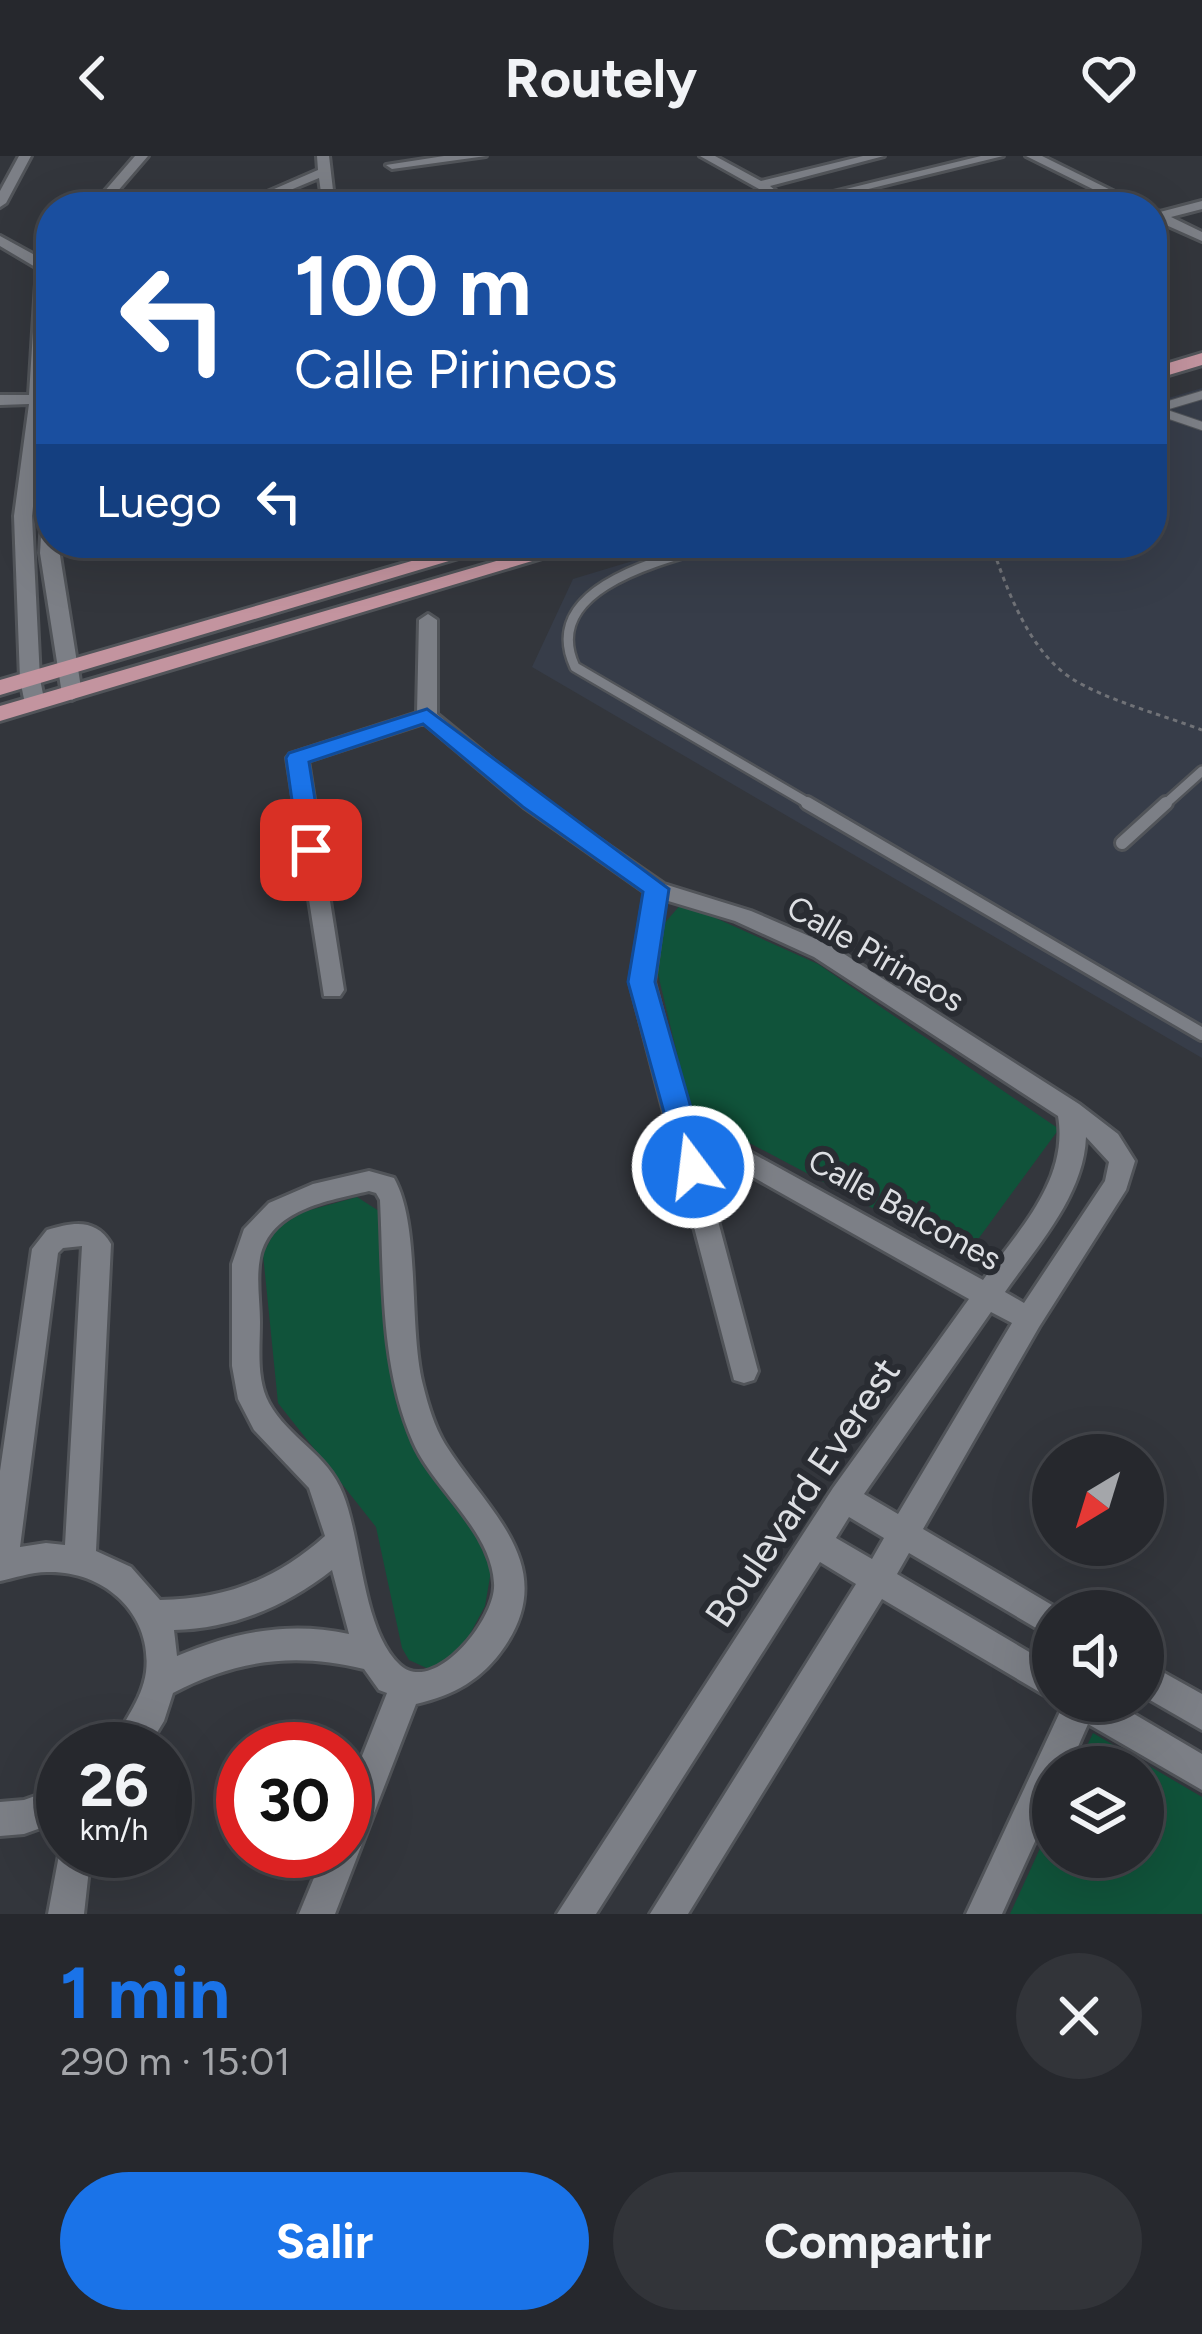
<!DOCTYPE html>
<html lang="es">
<meta charset="utf-8">
<style>
body{margin:0;font-family:Figtree,sans-serif;background:#323439;color:#f1f3f6;height:100vh;display:flex;flex-direction:column;font-size:45px;white-space:nowrap}
*{box-sizing:border-box;margin:0}
p{font-size:39px;color:#a4a6aa}
.icon{flex:none;width:66px;height:66px;fill:none;stroke:currentColor;stroke-width:2;stroke-linecap:round;stroke-linejoin:round}
.map{position:relative;height:1758px;overflow:hidden}
.details{display:flex;flex-direction:column;background:#26282d;flex:1}
.details>*{flex:none}
.banner{position:absolute;left:36px;top:36px;width:1131px;height:366px;border-radius:48px;box-shadow:0 12px 48px #0002,0 0 0 3px #424449;background:#1a4fa0;color:#fff;overflow:hidden}
.needle{width:78px;rotate:218deg}
.controls{position:absolute;left:1032px;top:1278px;display:grid;gap:24px}
.controls a{display:grid;place-items:center;width:132px;height:132px;border-radius:50%;background:#26282d;box-shadow:0 12px 48px #0002,0 0 0 3px #424449;font-size:60px}
.speed{position:absolute;left:36px;top:1566px;display:flex;gap:24px;font-size:60px;font-weight:700;text-align:center}
.speed>*{display:grid;place-content:center;width:156px;height:156px;border-radius:50%;background:#26282d;box-shadow:0 12px 48px #0002,0 0 0 3px #424449;line-height:1}
.speed small{font-size:30px;font-weight:400}
.speed .limit{border:18px solid #d22;background:#fff;color:#111}
.pin{position:absolute;display:grid;place-items:center;width:102px;height:102px;color:#fff;margin:-51px;border-radius:24px;box-shadow:0 6px 18px #0006}
.me{position:absolute;width:132px;margin:-66px;rotate:345deg;stroke-linejoin:round;filter:drop-shadow(0 0 9px #0008)}
.turn{display:flex;align-items:center;gap:42px;height:252px;padding:0 60px;font-size:54px}
.turn .icon{width:156px;height:156px;stroke-width:2.5}
.turn b{display:block;font-size:84px;line-height:102px}
.then{display:flex;align-items:center;height:114px;padding:0 60px;background:#0003;gap:24px;font-size:45px}
.round{display:grid;place-items:center;flex:none;width:126px;height:126px;border-radius:63px;background:#323439}
.headline{display:flex;align-items:center;justify-content:space-between;height:204px;padding:0 60px}
h1{font-size:72px;font-weight:700;line-height:90px;color:#1a73e8}
.action{display:flex;gap:24px;margin-top:auto;padding:24px 60px}
.action a{flex:1;height:138px;border-radius:72px;background:#1a73e8;color:#fff;font-size:48px;font-weight:700;line-height:138px;text-align:center}
.action a+a{background:#323439;color:#f1f3f6}
header{display:flex;justify-content:space-between;align-items:center;height:156px;padding:0 60px;background:#26282d;font-size:54px;font-weight:700}
.map>svg:first-child{display:block}
.built{fill:#373d49}
.green{fill:#10533a}
.lines{fill:none;stroke-linecap:round;stroke-linejoin:round}
.lane-far2-casing{stroke:#515459;stroke-width:10}
.lane-far1-casing{stroke:#515459;stroke-width:14}
.lane-casing{stroke:#515459;stroke-width:18}
.street-casing{stroke:#515459;stroke-width:6}
.primary-casing{stroke:#515459;stroke-width:6}
.path{stroke:#707277;stroke-width:3;stroke-dasharray:4.5 4.5;stroke-linecap:butt}
.lane-far2{stroke:#7c7f86;stroke-width:8}
.lane-far1{stroke:#7c7f86;stroke-width:9}
.lane{stroke:#7c7f86;stroke-width:12}
.street{fill:#7c7f86;fill-rule:evenodd}
.primary{fill:#c3949f;fill-rule:evenodd}
.route{fill:#1a73e8;stroke:#114b97;stroke-width:3}
.labels{text-anchor:middle;stroke-width:12;stroke-linejoin:round;paint-order:stroke}
.street-label{font-size:33px;fill:#dddfe3;stroke:#292c32}
.near-street-label{font-size:39px;fill:#dddfe3;stroke:#292c32}
</style>
<header><svg class="icon" aria-label="back" viewBox="0 0 24 24"><path d="M15 5l-7 7 7 7"/></svg>Routely<svg class="icon" aria-label="heart" viewBox="0 0 24 24"><path d="M12 20l-8-8c-3-5 5-10 8-4 3-6 11-1 8 4z"/></svg></header>
<div class="map">
<svg width="1202" height="1758" viewBox="0 0 1202 1758">
<rect width="100%" height="100%" fill="#33363c"/>
<polygon class="built" points="1202,232 1202,902 532,511 573,423 692,387 1152,387 1152,247"/>
<g class="green">
<polygon points="682,747 818,808 1059,973 965,1101 691,956 657,814 663,769"/>
<polygon points="357,1041 382,1057 394,1235 422,1298 477,1381 491,1415 485,1450 463,1491 431,1514 409,1504 402,1492 376,1371 278,1247 263,1098 276,1073 303,1056"/>
<polygon points="1093,1577 1202,1641 1202,1758 1010,1758 1053,1664 1053,1701 1143,1701 1143,1611 1077,1611"/>
</g>
<g class="lines">
<defs>
<g id="lane-far2">
<polyline points="1152,254 1202,239"/>
<polyline points="1155,254 1202,270"/>
</g>
<g id="lane-far1">
<path d="M 720,387 C 669,402 537,430 575,511 L 813,650"/>
<polyline points="1163,650 1202,615"/>
</g>
<g id="lane">
<polyline points="807,647 1202,878"/>
<polyline points="1122,687 1166,647"/>
</g>
<g id="street">
<polygon points="19,0 31,0 6,47 0,51 0,35"/>
<polygon points="135,0 148,0 104,51 91,51"/>
<polygon points="317,0 329,0 335,51 323,51 319,22 250,51 233,51 318,14"/>
<polygon points="444,0 486,0 392,13 386,9"/>
<polygon points="700,0 715,0 761,25 863,0 884,0 770,30 776,35 770,39"/>
<polygon points="981,0 1003,0 795,51 772,51"/>
<polygon points="1026,0 1042,0 1145,51 1129,51"/>
<polygon points="1202,45 1202,53 1171,61 1202,76 1202,85 1157,65 1152,66 1152,53 1160,56"/>
<polygon points="0,80 42,103 51,98 45,238 51,239 51,247 44,248 32,360 40,523 45,548 35,554 25,548 20,523 14,360 29,248 0,249 0,239 29,239 37,112 0,90"/>
<polygon points="51,360 51,387 58,387 82,538 72,544 62,538 40,397 42,365"/>
<polygon points="163,387 200,387 178,396 166,396"/>
<path d="M 428,458 L 437,464 L 437,558 L 538,641 L 664,728 L 751,755 L 830,789 L 1079,948 L 1118,978 L 1135,1005 L 1126,1034 L 1039,1171 L 923,1373 L 1062,1455 L 1053,1455 L 1053,1482 L 909,1397 L 897,1418 L 1053,1510 L 1053,1544 L 882,1443 L 688,1758 L 650,1758 L 856,1428 L 820,1406 L 596,1758 L 557,1758 L 833,1332 L 969,1143 L 698,990 L 758,1215 L 754,1224 L 744,1227 L 734,1224 L 630,826 L 645,736 L 524,651 L 424,567 L 308,605 L 344,834 L 340,840 L 324,840 L 287,602 L 290,598 L 417,557 L 419,464 ZM 665,744 L 735,765 L 814,801 L 1058,960 C 1069,1024 1018,1075 983,1124 L 690,963 L 654,826 ZM 1086,981 L 1109,1006 L 1105,1025 L 1024,1147 L 1005,1136 C 1037,1090 1084,1039 1086,981 ZM 991,1156 L 1012,1167 L 898,1358 L 864,1338 ZM 849,1361 L 884,1382 L 872,1403 L 836,1382 Z"/>
<path d="M 369,1015 L 394,1022 C 421,1070 408,1168 423,1229 C 428,1249 434,1270 445,1288 C 486,1354 560,1408 505,1490 C 482,1524 454,1539 416,1548 L 335,1758 L 299,1758 L 325,1695 L 345,1695 L 345,1643 L 387,1537 L 379,1534 L 364,1513 C 295,1496 235,1504 173,1537 L 164,1565 L 147,1593 L 111,1593 C 122,1566 142,1545 146,1516 C 153,1457 103,1414 47,1416 C 31,1416 15,1422 0,1425 L 0,1315 L 32,1093 L 47,1074 C 73,1066 96,1062 111,1088 L 96,1395 L 131,1411 L 160,1444 C 225,1443 276,1424 325,1380 L 309,1332 L 254,1274 L 238,1243 L 232,1210 L 232,1108 L 244,1073 L 269,1047 L 313,1028 ZM 369,1035 L 376,1037 L 380,1044 C 384,1125 380,1210 413,1286 C 434,1334 491,1373 494,1427 C 497,1461 435,1540 400,1509 C 362,1474 362,1385 343,1338 C 328,1298 288,1282 269,1247 C 256,1223 260,1192 260,1166 C 260,1145 256,1123 260,1102 C 270,1053 328,1045 369,1035 ZM 82,1090 L 65,1389 L 46,1387 L 20,1391 L 58,1097 L 63,1092 ZM 332,1414 L 349,1478 C 288,1465 234,1476 177,1500 L 174,1474 C 233,1473 286,1450 332,1414 Z"/>
<polygon points="1143,1505 1202,1538 1202,1574 1143,1540"/>
<polygon points="1065,1545 1112,1545 1202,1598 1202,1634 1088,1568 1069,1611 1053,1611 1053,1646 1002,1758 966,1758"/>
<polygon points="63,1630 63,1664 24,1678 0,1680 0,1646 24,1644"/>
<polygon points="62,1683 63,1695 91,1695 84,1758 48,1758"/>
</g>
<g id="primary">
<polygon points="1202,197 1202,209 1152,224 1152,212"/>
<polygon points="474,387 509,387 0,539 0,524"/>
<polygon points="558,387 592,387 0,565 0,550"/>
</g>
</defs>
<use href="#lane-far2" class="lane-far2-casing"/>
<use href="#lane-far1" class="lane-far1-casing"/>
<use href="#lane" class="lane-casing"/>
<use href="#street" class="street-casing"/>
<use href="#primary" class="primary-casing"/>
<path class="path" d="M 991,387 C 1006,432 1029,495 1071,522 C 1105,544 1163,559 1202,574"/>
<use href="#lane-far2" class="lane-far2"/>
<use href="#lane-far1" class="lane-far1"/>
<use href="#lane" class="lane"/>
<use href="#street" class="street"/>
<use href="#primary" class="primary"/>
</g>
<polygon class="route" points="427,553 669,733 655,826 708,1011 704,1019 683,1019 679,1011 628,826 643,736 523,651 423,568 309,606 323,694 311,703 299,694 286,602 289,597"/>
<g class="labels">
<g class="street-label">
<text transform="translate(876 797) rotate(30)" y="12">Calle Pirineos</text>
<text transform="translate(905 1053) rotate(29)" y="12">Calle Balcones</text>
</g>
<g class="near-street-label">
<text transform="translate(802 1336) rotate(-56)" y="14">Boulevard Everest</text>
</g>
</g>
</svg>
<div class="controls">
<a><svg class="needle" viewBox="-14 -14 28 28"><path d="M0-13l5 13h-10z" fill="#e53935"/><path d="M0 13l5-13h-10z" fill="#a4a6aa"/></svg></a>
<a><svg class="icon" aria-label="sound" viewBox="0 0 24 24"><path d="M4 9h4l5-4v14l-5-4H4zM17 9q2 3 0 6"/></svg></a>
<a><svg class="icon" aria-label="layers" viewBox="0 0 24 24"><path d="M12 4l9 5-9 5-9-5zM3 14l9 5 9-5"/></svg></a>
</div>
<div class="speed"><div>26<small>km/h</small></div><div class="limit">30</div></div>
<div class="pin" style="left:311px;top:694px;background:#d93025"><svg class="icon" aria-label="arrive" viewBox="0 0 24 24"><path d="M6 21V4h12l-3 4 3 4H6"/></svg></div>
<svg class="me" style="left:693px;top:1011px" viewBox="-20 -20 40 40"><circle r="17" fill="#1a73e8" stroke="#fff" stroke-width="3"/><path d="M0-11L8 9 0 5-8 9z" fill="#fff"/></svg>
<div class="banner">
<div class="turn"><svg class="icon" aria-label="left" viewBox="0 0 24 24"><path d="M17 20v-9H6M10 6l-5 5 5 5"/></svg><div><b>100 m</b>Calle Pirineos</div></div>
<div class="then">Luego<svg class="icon" aria-label="left" viewBox="0 0 24 24"><path d="M17 20v-9H6M10 6l-5 5 5 5"/></svg></div>
</div>
</div>
<section class="details">
<div class="headline"><div><h1>1 min</h1><p>290 m · 15:01</p></div><a class="round"><svg class="icon" aria-label="close" viewBox="0 0 24 24"><path d="M6 6l12 12M18 6L6 18"/></svg></a></div>
<div class="action"><a>Salir</a><a>Compartir</a></div>
</section>
